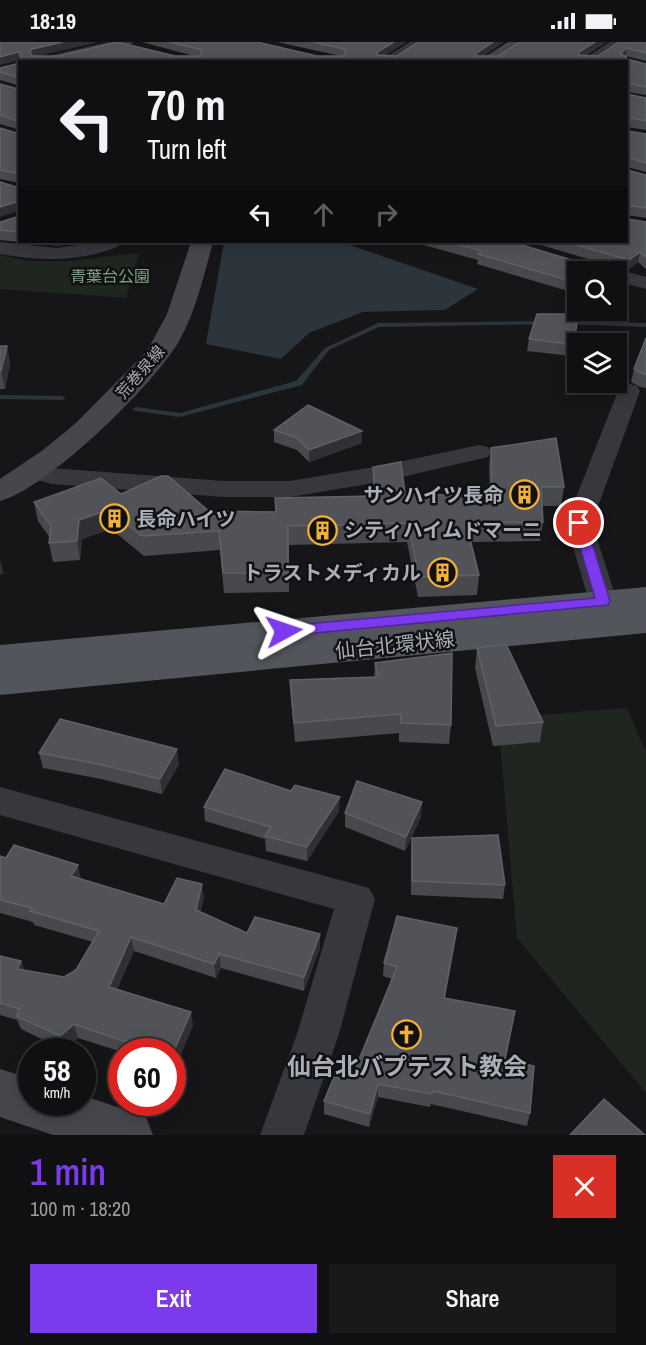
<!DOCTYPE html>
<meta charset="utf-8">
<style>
body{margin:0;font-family:"Archivo Narrow","Noto Sans JP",sans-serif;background:#19191b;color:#f1f3f6;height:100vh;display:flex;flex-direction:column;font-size:22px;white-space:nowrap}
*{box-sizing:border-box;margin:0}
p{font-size:20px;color:#9c9d9f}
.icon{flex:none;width:33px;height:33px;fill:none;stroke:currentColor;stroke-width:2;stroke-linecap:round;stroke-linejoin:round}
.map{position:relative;height:1093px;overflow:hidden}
.side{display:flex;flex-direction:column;background:#101012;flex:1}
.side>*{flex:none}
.guide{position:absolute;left:18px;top:18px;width:610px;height:183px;border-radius:0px;box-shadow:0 3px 15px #0003,0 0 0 2px #303032;background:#101012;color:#f1f3f6;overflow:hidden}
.buttons{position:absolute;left:567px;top:219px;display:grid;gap:12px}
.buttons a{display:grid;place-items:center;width:60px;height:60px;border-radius:0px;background:#101012;box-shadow:0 3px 15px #0003,0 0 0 2px #303032;font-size:30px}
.speed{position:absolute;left:18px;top:996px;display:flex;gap:12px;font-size:30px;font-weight:700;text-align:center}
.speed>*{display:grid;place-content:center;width:78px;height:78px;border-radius:50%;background:#101012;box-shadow:0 3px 15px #0003,0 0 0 2px #303032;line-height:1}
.speed small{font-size:15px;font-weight:400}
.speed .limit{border:9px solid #d22;background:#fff;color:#111}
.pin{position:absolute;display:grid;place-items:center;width:51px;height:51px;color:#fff;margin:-26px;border:3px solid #fff;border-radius:50%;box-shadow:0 2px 6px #0007}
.me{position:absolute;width:66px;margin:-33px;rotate:85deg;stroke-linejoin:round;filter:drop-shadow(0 0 4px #0008)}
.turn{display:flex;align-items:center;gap:21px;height:126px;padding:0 30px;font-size:27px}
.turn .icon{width:78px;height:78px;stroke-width:2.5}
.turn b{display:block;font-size:42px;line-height:51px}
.lanes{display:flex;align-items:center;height:57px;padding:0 30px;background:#0003;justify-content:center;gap:30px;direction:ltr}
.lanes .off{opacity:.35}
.round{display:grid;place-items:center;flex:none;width:63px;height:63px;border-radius:0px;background:#19191b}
.headline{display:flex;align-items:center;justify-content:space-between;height:102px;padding:0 30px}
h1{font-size:36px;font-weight:600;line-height:45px;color:#7c3aed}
.cta{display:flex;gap:12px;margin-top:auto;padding:12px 30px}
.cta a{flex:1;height:69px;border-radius:0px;background:#7c3aed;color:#fff;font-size:24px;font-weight:600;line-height:69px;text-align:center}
.cta a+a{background:#19191b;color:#f1f3f6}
.status{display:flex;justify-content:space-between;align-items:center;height:42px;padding:0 30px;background:#101012;direction:ltr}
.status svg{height:16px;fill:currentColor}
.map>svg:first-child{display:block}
.green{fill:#1e261f}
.water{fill:#2c353c}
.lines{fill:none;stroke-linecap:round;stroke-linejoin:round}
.stream{fill:#2c353c;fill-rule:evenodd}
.street{fill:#37383d;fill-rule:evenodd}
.secondary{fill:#45474d;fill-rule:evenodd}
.primary{fill:#53555c;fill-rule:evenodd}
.wall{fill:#47494d}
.shaded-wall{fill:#2f3033}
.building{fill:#525359;stroke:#5f6168;stroke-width:1.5}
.route{fill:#7c3aed;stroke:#51269a;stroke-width:1.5}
.labels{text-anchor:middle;stroke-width:5;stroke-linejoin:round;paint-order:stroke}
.far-park-label{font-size:16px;fill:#7fa381;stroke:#111113}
.far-street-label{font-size:16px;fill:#a8adb8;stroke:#111113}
.poi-label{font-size:20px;font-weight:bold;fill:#a8adb8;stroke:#111113;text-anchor:end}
.street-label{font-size:20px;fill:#a8adb8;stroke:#111113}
.near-poi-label{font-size:24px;font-weight:bold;fill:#a8adb8;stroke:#111113}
</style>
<div class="status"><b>18:19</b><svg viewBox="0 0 49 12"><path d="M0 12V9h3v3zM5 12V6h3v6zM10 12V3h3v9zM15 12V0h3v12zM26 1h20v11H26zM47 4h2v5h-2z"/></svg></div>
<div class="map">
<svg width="646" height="1093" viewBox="0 0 646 1093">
<rect width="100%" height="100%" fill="#161618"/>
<g class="green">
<polygon points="139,211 126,256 0,247 0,213 29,219 69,219"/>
<polygon points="627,666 646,710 646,1051 517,896 498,676"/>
</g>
<polygon class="water" points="224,200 341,200 478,247 445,268 363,270 309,291 281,317 206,302"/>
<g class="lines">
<g class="stream">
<polygon points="545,279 547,280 547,282 379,285 329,308 302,343 180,375 136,369 132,367 136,365 180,371 296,339 325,306 378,281"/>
<polygon points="564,279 646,281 646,285 562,282 562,280"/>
<polygon points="0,353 62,354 66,356 62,358 0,357"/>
</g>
<g class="street">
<polygon points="109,0 133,0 131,3 59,20 33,20 34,17"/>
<polygon points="410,0 427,0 395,20 378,20"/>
<polygon points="610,0 626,0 596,20 579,20"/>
<path d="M 0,200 L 57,206 L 97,200 L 122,200 C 118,206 109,208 102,210 C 67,220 35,218 0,212 Z"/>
<polygon points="616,227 646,235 646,247 616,239 616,230 609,230"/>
<polygon points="629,342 637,344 640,349 592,481 617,559 613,566 603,569 593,566 589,559 566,481 618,349 621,344"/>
<polygon points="479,403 488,405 491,410 488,415 380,440 290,455 224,455 52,442 25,435 21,430 25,425 34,422 52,426 224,439 290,439 380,424"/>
<polygon points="0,745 369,846 375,857 339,992 304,1093 260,1093 297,992 334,867 0,773"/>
</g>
<g class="secondary">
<polygon points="508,0 527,0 497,20 477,20"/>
<path d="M 191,200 L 213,200 C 204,233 196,269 179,299 C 155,342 47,447 0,459 L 0,437 L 43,408 L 76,381 L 147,309 L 167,272 Z"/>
<polygon points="0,1027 32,1037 32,1060 82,1060 82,1053 146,1075 153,1093 53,1093 0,1075"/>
</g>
<polygon class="primary" points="646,545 646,567 238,605 646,567 646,591 0,653 0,603"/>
</g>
<g class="wall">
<polygon points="0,0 36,14 194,14 142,0 257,0 317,14 341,14 277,0 406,0 384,14 498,14 520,0 606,0 585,14 598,14 646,0 646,19 626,14 627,17 646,22 646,53 627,50 21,19"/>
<polygon points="20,21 20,44 0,38 0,26"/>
<polygon points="0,42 18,47 20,46 20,88 0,82"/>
<polygon points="627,52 646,56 646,88 627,85"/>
<polygon points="0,86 20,92 20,141 0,137"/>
<polygon points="627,89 646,92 646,130 627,125"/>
<polygon points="627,128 646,133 646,176 627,173 627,177 646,180 646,227 638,220 627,229 608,223 607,230 578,230 578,252 477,222 478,218 413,200 512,200 585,222 605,222 531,200 627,200"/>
<polygon points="20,174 20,200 34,200 31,201 0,198 0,188"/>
<polygon points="40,200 85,200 57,204"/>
<polygon points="646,296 646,346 640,345 631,340 634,327"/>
<polygon points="529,297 574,303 572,314 527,309"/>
<polygon points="0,304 7,304 10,322 5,347 0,347"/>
<polygon points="274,388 362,401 309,420 297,408 274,400"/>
<polygon points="491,406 564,445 561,464 542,464 543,480 540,499 471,500 479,533 477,553 418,555 407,500 289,503 289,550 224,551 220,508 144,514 111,487 82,497 80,518 53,520 49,501 50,496 38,479 34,460 121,452 217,476 275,470 373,454 373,425 405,452 490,454 489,425"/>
<polygon points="477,606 543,680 540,700 493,704 475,626"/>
<polygon points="375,621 451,683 449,702 399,700 399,691 295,700 291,657 290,638 374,635"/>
<polygon points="39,711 179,722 162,752 101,737 43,726"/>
<polygon points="204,765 339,769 307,819 266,809 265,797 205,779"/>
<polygon points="345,771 421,775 405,809 345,785"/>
<polygon points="412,796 505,843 503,857 411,853 411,810"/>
<polygon points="0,814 164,862 204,856 200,870 247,891 320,906 304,949 221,926 216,936 134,909 117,947 193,983 174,1028 172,1028 172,1010 122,1010 78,996 64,1008 21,987 17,978 0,973 0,914 21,919 24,928 64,935 76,928 93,900 34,883 33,880 0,871"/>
<polygon points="455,900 445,956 505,1017 530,1071 527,1084 431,1062 430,1065 378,1055 369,1085 324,1072 324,1059 351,1037 392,937 383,934 384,921"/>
</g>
<g class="shaded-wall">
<polygon points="63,0 99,0 34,15 31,19 30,11 32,7"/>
<polygon points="394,0 406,0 377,18 377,10"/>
<polygon points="493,0 504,0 475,20 475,12"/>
<polygon points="595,0 606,0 578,18 579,10"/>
<polygon points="627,6 626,14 620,12"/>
<polygon points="18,10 20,18 0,23 0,15"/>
<polygon points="20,159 20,169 0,175 0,165"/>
<polygon points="56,200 85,200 57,204"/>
<polygon points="640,210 638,220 627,229 629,218"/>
<polygon points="608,222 607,230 599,230"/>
<polygon points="7,304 10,322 5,347 1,329"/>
<polygon points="362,389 362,401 309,420 309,408"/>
<polygon points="108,468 111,487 82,497 80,518 77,499 79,478"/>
<polygon points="0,518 4,532 0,533"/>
<polygon points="177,707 179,722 162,752 160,737"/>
<polygon points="340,755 339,769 307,819 307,805"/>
<polygon points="422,760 421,775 405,809 406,795"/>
<polygon points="78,823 81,837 71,834"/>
<polygon points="202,842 204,856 198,882 196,868"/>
<polygon points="457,886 455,900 442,969 444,956"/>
<polygon points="320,892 320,906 304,949 304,935"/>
<polygon points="131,895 134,909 112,959 109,945"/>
<polygon points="219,912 221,926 216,936 214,922"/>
<polygon points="21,919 26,933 17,927"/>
<polygon points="191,970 193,983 174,1028 172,1013"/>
<polygon points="74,982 78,996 64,1008 60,994"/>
<polygon points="378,1042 378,1055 369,1085 370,1072"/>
</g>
<g class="building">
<polygon points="0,0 63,0 32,7 30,11 32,14 58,14 117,0 175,14 200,14 202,8 170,0 257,0 317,14 344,14 346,11 344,7 313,0 394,0 377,10 377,13 397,14 418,0 493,0 475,12 478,14 498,14 520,0 595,0 579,10 578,13 598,14 619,0 646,0 646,11 627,6 620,12 626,14 627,17 646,22 646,45 627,41 627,20 21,20 21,12 18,10 0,15"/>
<polygon points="20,21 20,36 0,30 0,26"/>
<polygon points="0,42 18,47 20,46 20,80 0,73"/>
<polygon points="627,52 646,56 646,79 627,75 627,78"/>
<polygon points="0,86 20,92 20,132 0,128"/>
<polygon points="627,89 646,92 646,121 627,115 627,122"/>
<polygon points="627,128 646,133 646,166 627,163 627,177 646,180 646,215 640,210 629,218 566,200 627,200"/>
<polygon points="0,140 20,146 20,159 0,165"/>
<polygon points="20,174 20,190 0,188 0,180"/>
<polygon points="449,200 512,200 585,222 608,222 599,230 578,230 578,241 478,212 482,209"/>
<polygon points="537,272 578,272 574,303 529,297"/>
<polygon points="646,296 646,332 643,332 634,327"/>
<polygon points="0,304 7,304 1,329 0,329"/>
<polygon points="308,363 362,389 309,408 297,396 274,388"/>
<polygon points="556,396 564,445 541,445 543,480 466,481 479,533 419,535 408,481 288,484 288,531 223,531 219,489 142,494 108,468 79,478 77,499 49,501 51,484 34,460 101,436 121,452 161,434 168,434 218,477 217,469 276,470 275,456 375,454 373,425 401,420 405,452 492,454 491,406"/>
<polygon points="506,602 543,680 496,684 477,606"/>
<polygon points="452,611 451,683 401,681 401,672 294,681 290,638 378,635 375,621"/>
<polygon points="60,677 177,707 160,737 98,722 39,711"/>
<polygon points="225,727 291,749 295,743 340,755 307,805 265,794 271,785 204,765"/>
<polygon points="357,739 422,760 406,795 345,771"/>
<polygon points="498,793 505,843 412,839 412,796"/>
<polygon points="14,803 78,823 71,834 164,862 177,836 202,842 196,868 247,891 255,875 320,892 304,935 219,912 214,922 131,895 109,945 191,970 172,1013 172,1010 156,1010 74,982 60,994 16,974 20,967 0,961 0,914 21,919 17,927 64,935 76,928 99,889 30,869 32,866 0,858 0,814 6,816"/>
<polygon points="397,874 457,886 444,956 515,969 505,1017 534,1024 530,1071 433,1049 432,1052 378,1042 370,1072 324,1059 334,1035 351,1037 397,925 384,921"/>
<polygon points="604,1057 645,1093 570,1093"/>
</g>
<polygon class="route" points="579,477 586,481 610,559 608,563 284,594 277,589 284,584 595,556 573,481"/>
<defs>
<symbol id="building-ring" viewBox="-11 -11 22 22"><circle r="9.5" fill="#111113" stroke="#f2b134" stroke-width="1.5"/><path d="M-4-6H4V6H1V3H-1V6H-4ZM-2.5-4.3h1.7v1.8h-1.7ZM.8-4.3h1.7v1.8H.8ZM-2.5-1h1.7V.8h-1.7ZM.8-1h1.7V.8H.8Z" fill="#f2b134"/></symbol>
<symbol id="church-ring" viewBox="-11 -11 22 22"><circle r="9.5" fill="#111113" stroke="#f2b134" stroke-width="1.5"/><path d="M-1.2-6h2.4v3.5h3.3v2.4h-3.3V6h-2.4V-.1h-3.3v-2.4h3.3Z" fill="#f2b134"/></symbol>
</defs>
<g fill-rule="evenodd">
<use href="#building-ring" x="508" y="436" width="33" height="33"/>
<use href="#building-ring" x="98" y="460" width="33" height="33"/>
<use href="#building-ring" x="306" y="472" width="33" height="33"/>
<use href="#building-ring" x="426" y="514" width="33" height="33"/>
<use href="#church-ring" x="390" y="976" width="33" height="33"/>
</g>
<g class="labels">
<g class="far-park-label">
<text x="110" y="240">青葉台公園</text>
</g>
<g class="far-street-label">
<text transform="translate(140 330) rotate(-49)" y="6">荒巻泉線</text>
</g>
<g class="poi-label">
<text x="503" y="460">サンハイツ長命</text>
<text x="136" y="484" text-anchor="start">長命ハイツ</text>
<text x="344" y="495" text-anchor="start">シティハイムドマーニ</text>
<text x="421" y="538">トラストメディカル</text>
</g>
<g class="street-label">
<text transform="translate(395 603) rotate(-6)" y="7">仙台北環状線</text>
</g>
<g class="near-poi-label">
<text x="407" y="1033">仙台北バプテスト教会</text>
</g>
</g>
</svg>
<div class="buttons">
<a><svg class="icon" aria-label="search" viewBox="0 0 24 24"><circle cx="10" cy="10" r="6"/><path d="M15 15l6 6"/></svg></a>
<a><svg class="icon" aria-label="layers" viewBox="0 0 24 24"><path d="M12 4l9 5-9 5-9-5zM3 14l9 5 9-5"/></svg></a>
</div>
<div class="speed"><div>58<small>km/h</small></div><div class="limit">60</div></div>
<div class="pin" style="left:579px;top:481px;background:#d93025"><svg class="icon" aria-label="arrive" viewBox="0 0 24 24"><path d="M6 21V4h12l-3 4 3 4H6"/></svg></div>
<svg class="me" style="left:284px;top:589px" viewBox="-20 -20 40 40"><path d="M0-17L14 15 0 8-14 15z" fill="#7c3aed" stroke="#fff" stroke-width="4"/></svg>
<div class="guide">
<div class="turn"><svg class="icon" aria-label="left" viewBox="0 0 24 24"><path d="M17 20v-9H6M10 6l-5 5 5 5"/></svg><div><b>70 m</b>Turn left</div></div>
<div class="lanes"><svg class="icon" aria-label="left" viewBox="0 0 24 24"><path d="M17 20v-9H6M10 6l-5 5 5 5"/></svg><svg class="icon off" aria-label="ahead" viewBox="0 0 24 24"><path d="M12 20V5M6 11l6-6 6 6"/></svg><svg class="icon off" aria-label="right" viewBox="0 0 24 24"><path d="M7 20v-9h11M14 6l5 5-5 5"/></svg></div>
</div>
</div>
<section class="side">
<div class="headline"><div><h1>1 min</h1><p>100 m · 18:20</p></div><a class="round" style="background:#d93025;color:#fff"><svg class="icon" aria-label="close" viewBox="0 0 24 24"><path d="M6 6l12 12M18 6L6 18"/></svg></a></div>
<div class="cta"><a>Exit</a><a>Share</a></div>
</section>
